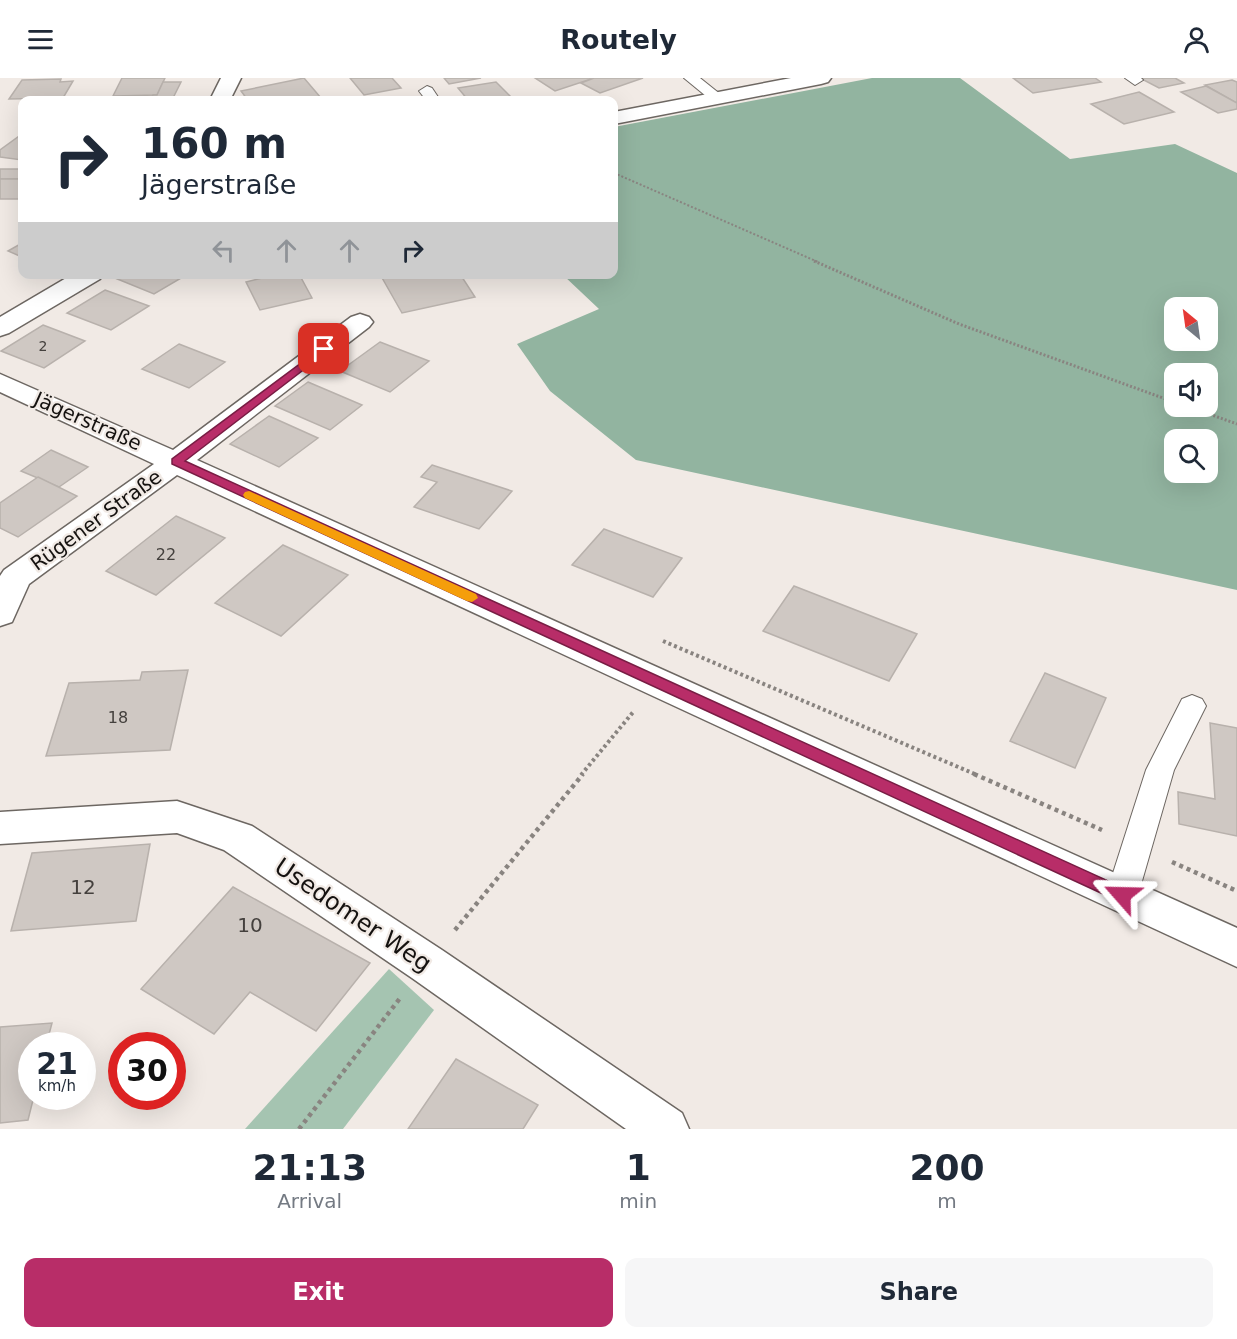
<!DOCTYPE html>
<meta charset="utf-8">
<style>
body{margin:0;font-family:"DejaVu Sans",sans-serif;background:#f6f6f7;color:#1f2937;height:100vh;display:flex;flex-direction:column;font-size:22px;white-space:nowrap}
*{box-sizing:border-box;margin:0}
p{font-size:20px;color:#747a83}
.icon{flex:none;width:33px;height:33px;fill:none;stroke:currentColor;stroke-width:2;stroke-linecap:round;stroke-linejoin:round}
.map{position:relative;height:1051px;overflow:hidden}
.drawer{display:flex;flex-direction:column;background:#fff;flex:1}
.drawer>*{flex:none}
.hud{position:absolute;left:18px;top:18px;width:600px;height:183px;border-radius:12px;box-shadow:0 6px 24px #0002;background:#fff;color:#1f2937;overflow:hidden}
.needle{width:39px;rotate:331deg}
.fabs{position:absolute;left:1164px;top:219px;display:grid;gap:12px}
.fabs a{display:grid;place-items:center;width:54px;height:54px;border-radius:12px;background:#fff;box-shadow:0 6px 24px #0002;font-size:30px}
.speed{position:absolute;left:18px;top:954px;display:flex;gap:12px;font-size:30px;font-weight:700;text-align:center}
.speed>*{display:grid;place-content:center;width:78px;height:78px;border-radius:50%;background:#fff;box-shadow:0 6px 24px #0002;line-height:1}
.speed small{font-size:15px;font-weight:400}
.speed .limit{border:9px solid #d22;background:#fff;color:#111}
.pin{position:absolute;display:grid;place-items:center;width:51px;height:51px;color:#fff;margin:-26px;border-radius:12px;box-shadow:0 3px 9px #0006}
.me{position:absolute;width:66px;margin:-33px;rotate:295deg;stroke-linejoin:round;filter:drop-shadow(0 0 4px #0008)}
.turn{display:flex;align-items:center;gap:21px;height:126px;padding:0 24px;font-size:27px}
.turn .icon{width:78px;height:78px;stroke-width:2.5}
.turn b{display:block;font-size:42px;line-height:51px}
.lanes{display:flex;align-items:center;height:57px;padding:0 24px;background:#0003;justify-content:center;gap:30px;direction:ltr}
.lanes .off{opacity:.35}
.eta{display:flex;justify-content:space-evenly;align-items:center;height:102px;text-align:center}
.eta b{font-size:36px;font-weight:700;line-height:42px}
.cta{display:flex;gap:12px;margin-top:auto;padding:12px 24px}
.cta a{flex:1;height:69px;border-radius:12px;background:#b82d68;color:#fff;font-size:24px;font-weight:700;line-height:69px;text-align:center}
.cta a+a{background:#f6f6f7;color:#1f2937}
header{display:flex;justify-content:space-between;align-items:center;height:78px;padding:0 24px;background:#fff;font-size:27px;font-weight:700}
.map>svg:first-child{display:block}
.green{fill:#a5c4b1}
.forest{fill:#92b4a0;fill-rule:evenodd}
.building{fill:#cfc8c3;stroke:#b8b1ac;stroke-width:1.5}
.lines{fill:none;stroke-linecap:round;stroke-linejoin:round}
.lane-casing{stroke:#6d6762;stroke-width:2}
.street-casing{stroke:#6d6762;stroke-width:3}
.path-far3{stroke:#898480;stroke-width:2;stroke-dasharray:2 2;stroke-linecap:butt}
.path-far2{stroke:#898480;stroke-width:3;stroke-dasharray:2 2;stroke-linecap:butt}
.path-far1{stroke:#898480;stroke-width:4;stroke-dasharray:3 3;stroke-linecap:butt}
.path{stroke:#898480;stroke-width:4.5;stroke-dasharray:4 4;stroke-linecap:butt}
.lane{fill:#fff;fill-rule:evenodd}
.street{fill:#fff;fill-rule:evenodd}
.route{fill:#b82d68;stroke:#781d44;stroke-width:1.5}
.slow{fill:#f59e0b}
.labels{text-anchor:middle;stroke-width:4.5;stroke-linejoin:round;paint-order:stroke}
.far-number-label{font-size:14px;fill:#44403d}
.number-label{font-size:16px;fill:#44403d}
.street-label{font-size:20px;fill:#151210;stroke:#f1eae5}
.near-number-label{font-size:20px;fill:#44403d}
.near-street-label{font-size:24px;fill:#151210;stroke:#f1eae5}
</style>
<header><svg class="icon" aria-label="menu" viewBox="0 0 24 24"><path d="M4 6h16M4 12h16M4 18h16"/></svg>Routely<svg class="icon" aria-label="person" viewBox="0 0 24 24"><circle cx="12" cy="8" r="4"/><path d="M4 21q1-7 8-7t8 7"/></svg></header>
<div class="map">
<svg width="1237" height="1051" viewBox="0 0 1237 1051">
<rect width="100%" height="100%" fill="#f1eae5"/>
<polygon class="green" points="389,891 434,932 343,1051 245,1051"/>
<path class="forest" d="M 872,0 L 960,0 L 1070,81 L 1175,66 L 1237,95 L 1237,512 L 636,382 L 550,313 L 517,266 L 599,231 L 563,197 L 614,196 L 614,49 ZM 1174,230 L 1208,230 L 1208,262 L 1174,262 ZM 1174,296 L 1208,296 L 1208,328 L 1174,328 ZM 1174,362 L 1208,362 L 1208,394 L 1174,394 Z"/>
<g class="building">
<polygon points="122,0 165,0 157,17 113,18"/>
<polygon points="304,0 321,20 310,22 254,22 247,21 241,13"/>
<polygon points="350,0 392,0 401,10 364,17"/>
<polygon points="444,0 481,0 449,6"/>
<polygon points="535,0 594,0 555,13"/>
<polygon points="594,0 643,0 600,15 581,5"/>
<polygon points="1013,0 1095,0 1101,4 1033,15"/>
<polygon points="1140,0 1175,0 1184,5 1159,10"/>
<polygon points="61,1 60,4 73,3 63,20 9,21 22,2"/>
<polygon points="1232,2 1237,4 1237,25 1205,7"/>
<polygon points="163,4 181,4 172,22 150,22 153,17 157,17"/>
<polygon points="496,4 514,22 468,22 458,10"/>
<polygon points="1206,8 1237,25 1237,31 1218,35 1181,14"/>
<polygon points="1139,14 1174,34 1124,46 1091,26"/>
<polygon points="22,56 22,82 0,79 0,72"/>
<rect x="0" y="91" width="22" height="10"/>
<rect x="0" y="101" width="22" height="20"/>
<polygon points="22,165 22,179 8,173"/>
<polygon points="121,196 188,196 154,216 115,200"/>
<polygon points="278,196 299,196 312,220 260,232 246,204"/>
<polygon points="387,196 460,196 475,219 402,235 381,198"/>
<polygon points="105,212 149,228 111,252 67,235"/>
<polygon points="43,247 85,263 44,290 1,273"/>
<polygon points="380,264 429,283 390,314 340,293"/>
<polygon points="179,266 225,284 189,310 142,291"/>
<polygon points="308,304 362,327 330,352 275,328"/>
<polygon points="269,338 318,360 279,389 230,366"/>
<polygon points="51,372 88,389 59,409 21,393"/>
<polygon points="432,387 512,413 479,451 414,429 437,404 421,399"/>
<polygon points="38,399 77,418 18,459 0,450 0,425"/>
<polygon points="176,438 225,460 156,517 106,493"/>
<polygon points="604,451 682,480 653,519 572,487"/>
<polygon points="283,467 348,497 281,558 215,525"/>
<polygon points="794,508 917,556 889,603 763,553"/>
<polygon points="188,592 170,672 46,678 69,605 140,602 142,594"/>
<polygon points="1045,595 1106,620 1075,690 1010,663"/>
<polygon points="1210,645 1237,650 1237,758 1179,746 1178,714 1215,721"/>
<polygon points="150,766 136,843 11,853 32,775"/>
<polygon points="233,809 370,885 316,953 250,914 214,956 141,911"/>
<polygon points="52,945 46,968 32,968 32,1018 34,1018 28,1042 0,1045 0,949"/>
<polygon points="456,981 538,1027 523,1051 408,1051"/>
</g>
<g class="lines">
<defs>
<g id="lane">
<polygon points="684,0 700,0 725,20 722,23 712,23"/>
<polygon points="1125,0 1141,0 1143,2 1135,7"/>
<polygon points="427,8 432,10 440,22 426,22 419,13"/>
<polygon points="1192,617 1202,621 1206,628 1174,692 1138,817 1133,827 1122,831 1111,827 1106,817 1146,692 1182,621"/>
</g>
<g id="street">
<polygon points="221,0 241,0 230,22 210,22"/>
<polygon points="791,0 831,0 828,4 821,6 614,46 614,34"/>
<polygon points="73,196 103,196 100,201 9,255 0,258 0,239"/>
<polygon points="360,236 369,239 373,244 369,249 197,382 1237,850 1237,889 177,397 29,506 12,544 0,548 0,498 4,492 154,386 0,314 0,296 173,372 351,239"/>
<polygon points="177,723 252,748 442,872 682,1035 689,1051 626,1051 412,900 224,772 177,755 0,766 0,734"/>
</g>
</defs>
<use href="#lane" class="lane-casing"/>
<use href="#street" class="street-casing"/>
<polyline class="path-far3" points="614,95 818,184"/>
<g class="path-far2">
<polyline points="814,183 959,246 1174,324"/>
<polyline points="1187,328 1237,346"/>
</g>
<g class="path-far1">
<polyline points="663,563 977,697"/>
<polyline points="581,697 634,633"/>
</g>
<g class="path">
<polyline points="974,696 1102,752"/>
<polyline points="1172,784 1237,813"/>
<polyline points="455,852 583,696"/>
<polyline points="299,1051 401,919"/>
</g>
<use href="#lane" class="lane"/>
<use href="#street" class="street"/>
</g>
<polygon class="route" points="324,268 329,271 328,273 185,383 1128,812 1130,817 1128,822 1122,824 1116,822 172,386 172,381"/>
<polygon class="slow" points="249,413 476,516 478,520 472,524 467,523 245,420 243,417 245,414"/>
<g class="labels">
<g class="far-number-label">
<text x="43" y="273">2</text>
</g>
<g class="number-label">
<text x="166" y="482">22</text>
<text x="118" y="645">18</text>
</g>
<g class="street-label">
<text transform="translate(88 343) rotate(24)" y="7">Jägerstraße</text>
<text transform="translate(96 442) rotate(-36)" y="7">Rügener Straße</text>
</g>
<g class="near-number-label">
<text x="83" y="816">12</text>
<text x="250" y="854">10</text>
</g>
<g class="near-street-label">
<text transform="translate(353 837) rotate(34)" y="8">Usedomer Weg</text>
</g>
</g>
</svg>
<div class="fabs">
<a><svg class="needle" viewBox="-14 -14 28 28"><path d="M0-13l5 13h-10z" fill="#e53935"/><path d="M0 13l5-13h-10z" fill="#747a83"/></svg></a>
<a><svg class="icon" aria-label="sound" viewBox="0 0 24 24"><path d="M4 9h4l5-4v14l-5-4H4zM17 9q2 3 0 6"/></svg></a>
<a><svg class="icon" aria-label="search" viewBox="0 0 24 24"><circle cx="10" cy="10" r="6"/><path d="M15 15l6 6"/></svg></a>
</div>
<div class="speed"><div>21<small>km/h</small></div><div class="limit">30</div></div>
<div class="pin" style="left:324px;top:271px;background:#d93025"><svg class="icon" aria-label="arrive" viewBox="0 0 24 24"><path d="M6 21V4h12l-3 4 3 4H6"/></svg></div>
<svg class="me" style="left:1122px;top:817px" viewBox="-20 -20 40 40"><path d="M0-17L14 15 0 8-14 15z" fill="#b82d68" stroke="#fff" stroke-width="4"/></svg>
<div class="hud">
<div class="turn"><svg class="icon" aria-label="right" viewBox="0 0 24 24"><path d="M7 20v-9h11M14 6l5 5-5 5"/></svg><div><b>160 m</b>Jägerstraße</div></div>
<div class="lanes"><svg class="icon off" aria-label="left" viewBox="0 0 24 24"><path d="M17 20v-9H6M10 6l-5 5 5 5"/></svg><svg class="icon off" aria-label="ahead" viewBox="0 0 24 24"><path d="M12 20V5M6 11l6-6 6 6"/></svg><svg class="icon off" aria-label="ahead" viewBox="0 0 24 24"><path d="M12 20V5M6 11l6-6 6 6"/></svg><svg class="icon" aria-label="right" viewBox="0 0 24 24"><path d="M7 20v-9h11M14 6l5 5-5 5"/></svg></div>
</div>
</div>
<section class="drawer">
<div class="eta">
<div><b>21:13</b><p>Arrival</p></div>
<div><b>1</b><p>min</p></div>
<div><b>200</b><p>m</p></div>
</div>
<div class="cta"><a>Exit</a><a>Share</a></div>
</section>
